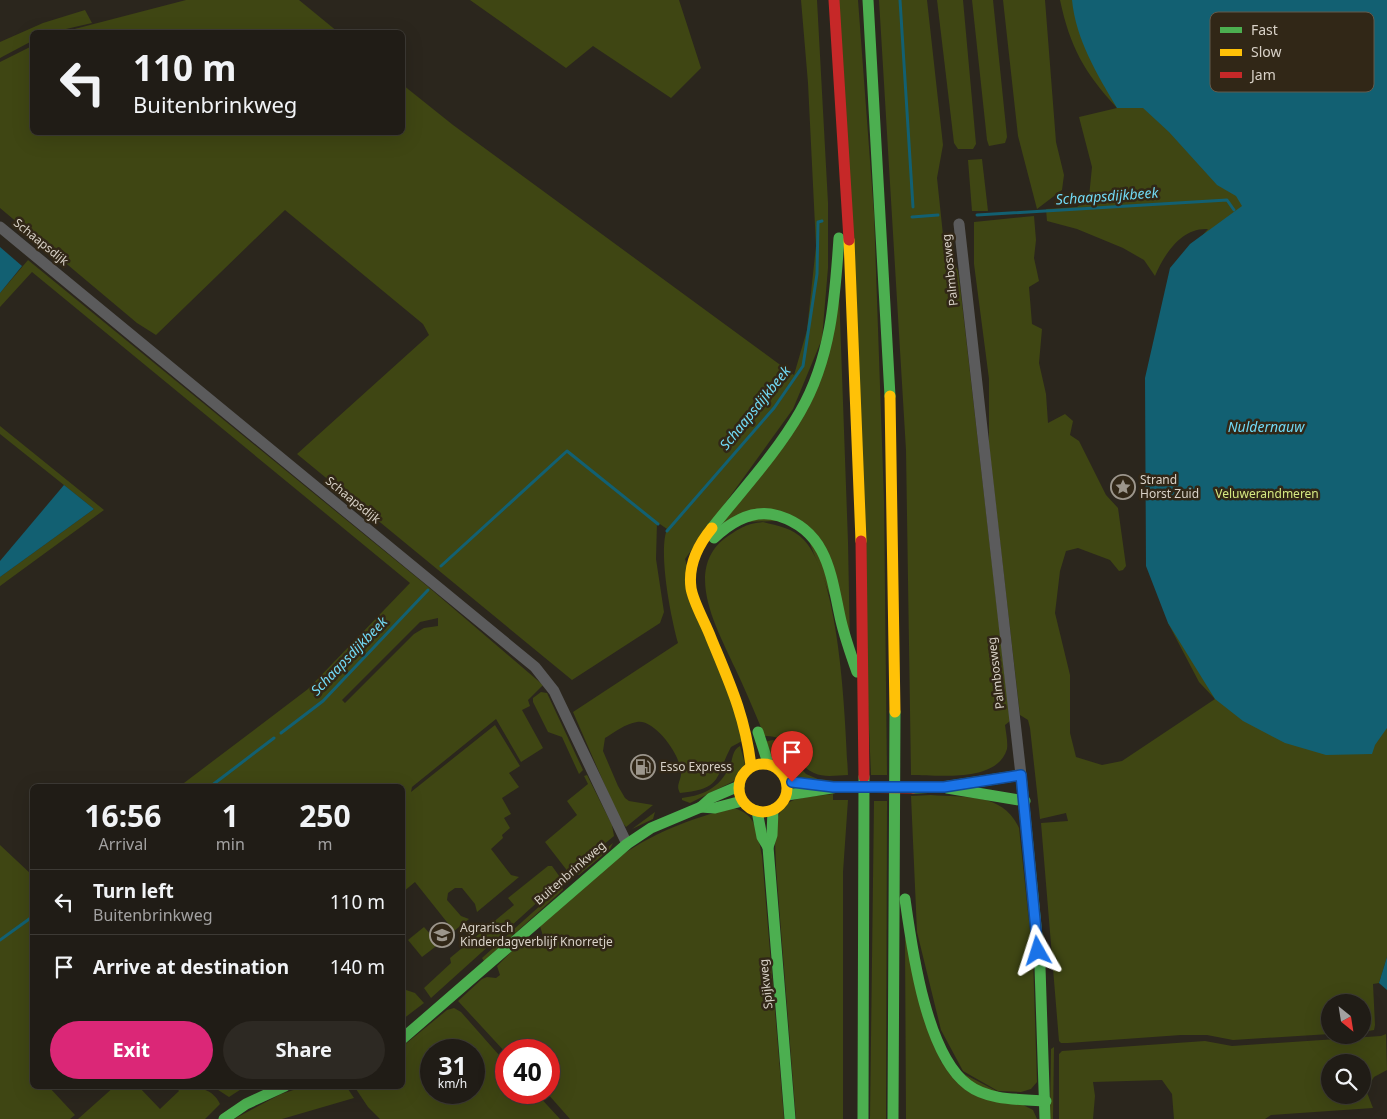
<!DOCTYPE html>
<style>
body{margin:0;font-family:"Noto Sans",sans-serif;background:#2d2923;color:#f1f3f6;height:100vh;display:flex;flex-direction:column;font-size:19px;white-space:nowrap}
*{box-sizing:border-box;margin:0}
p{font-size:16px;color:#a2a1a1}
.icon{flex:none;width:28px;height:28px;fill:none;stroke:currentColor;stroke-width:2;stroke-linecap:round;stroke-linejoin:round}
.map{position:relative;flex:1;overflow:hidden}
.side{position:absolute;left:30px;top:784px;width:375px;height:305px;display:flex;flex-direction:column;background:#201c16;border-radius:8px;box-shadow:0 5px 20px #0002,0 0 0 1px #3d3a35}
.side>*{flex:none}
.banner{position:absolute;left:30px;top:30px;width:375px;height:105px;border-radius:8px;box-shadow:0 5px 20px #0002,0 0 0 1px #3d3a35;background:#201c16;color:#f1f3f6;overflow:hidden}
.needle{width:32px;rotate:150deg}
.buttons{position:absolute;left:1321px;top:994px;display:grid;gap:10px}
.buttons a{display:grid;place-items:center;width:50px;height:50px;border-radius:50%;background:#201c16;box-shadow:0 5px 20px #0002,0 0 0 1px #3d3a35;font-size:25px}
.speed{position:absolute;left:420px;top:1039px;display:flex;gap:10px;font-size:25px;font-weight:700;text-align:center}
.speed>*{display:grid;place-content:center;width:65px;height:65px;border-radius:50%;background:#201c16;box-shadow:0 5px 20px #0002,0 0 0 1px #3d3a35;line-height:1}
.speed small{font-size:12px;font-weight:400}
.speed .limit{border:8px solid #d22;background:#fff;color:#111}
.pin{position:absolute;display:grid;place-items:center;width:42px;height:42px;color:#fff;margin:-51px -21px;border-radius:50% 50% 50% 0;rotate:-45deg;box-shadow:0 0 5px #0007}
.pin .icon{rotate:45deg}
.me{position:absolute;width:55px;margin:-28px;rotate:354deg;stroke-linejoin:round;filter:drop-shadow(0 0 4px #0008)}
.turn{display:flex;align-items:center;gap:18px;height:105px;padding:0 20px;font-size:22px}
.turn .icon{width:65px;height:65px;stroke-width:2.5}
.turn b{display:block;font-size:35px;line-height:42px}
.eta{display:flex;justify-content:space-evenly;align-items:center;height:85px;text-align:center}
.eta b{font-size:30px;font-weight:700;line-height:35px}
.action{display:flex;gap:10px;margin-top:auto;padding:10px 20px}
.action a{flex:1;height:58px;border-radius:30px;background:#db2777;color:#fff;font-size:20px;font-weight:700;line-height:58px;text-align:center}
.action a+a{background:#2d2923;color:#f1f3f6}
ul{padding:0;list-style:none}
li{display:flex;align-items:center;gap:15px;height:65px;padding:0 20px;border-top:1px solid #3d3a35}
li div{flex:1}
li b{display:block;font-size:19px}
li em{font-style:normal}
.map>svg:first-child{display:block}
.green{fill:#3f4613;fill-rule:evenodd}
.water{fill:#126072}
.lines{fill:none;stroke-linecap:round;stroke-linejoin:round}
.stream{stroke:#126072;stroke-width:3}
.street{stroke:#5b5b5c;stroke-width:11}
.fast{stroke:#4caf50;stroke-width:11}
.slow{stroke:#ffc107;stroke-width:11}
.jam{stroke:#c62828;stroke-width:11}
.jam-bridge{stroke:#c62828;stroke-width:11}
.route-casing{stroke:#114b97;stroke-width:12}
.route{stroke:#1a73e8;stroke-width:9}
.labels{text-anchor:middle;stroke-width:5;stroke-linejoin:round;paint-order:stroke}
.street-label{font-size:12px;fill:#d9d2c8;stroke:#312717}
.poi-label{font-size:12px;fill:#d9d2c8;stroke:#312717;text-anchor:start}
.park-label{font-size:12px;fill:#d5e881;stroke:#312717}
.water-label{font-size:14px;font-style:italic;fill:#71daf6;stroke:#312717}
.key{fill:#312717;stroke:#635a4c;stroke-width:1}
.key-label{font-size:14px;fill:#d9d2c8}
</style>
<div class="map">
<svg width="1387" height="1119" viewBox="0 0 1387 1119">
<rect width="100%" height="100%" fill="#2b261d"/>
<g class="green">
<polygon points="186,0 299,0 338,32 63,32"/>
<polygon points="470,0 679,0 701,68 671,98 593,46 566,68"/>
<path d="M 801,0 L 817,0 L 828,203 L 828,268 L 822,339 L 793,409 L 685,559 L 744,740 L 731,747 C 715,777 723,789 680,793 C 675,785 682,780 681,771 C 680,755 655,719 637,722 C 625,724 615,732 605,738 L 603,751 L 618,786 L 625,798 L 629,801 L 653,805 L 626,827 L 620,820 L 573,712 L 678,643 C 671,618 658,553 667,529 L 657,522 L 656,559 L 664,612 L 660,623 L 572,680 L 297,454 L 429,335 L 423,324 L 285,210 L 156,335 L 137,323 L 0,208 L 0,62 L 32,46 L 32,132 L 402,132 L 403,85 L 453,125 L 794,375 L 807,330 L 816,246 L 808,83 Z"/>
<polygon points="838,0 858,0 874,214 884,501 887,775 871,775"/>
<path d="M 879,0 L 927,0 L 943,145 L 937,178 L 943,235 L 958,271 L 961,294 L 1010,721 L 1005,725 C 1006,733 1008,742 1007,749 C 997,783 939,775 911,775 L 906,450 Z"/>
<polygon points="937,0 963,0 976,144 973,149 958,149 954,143"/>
<polygon points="972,0 993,0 1007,137 1005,143 989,146 987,140"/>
<polygon points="1003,0 1045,0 1056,142 1064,175 1062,190 1037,209 1018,136"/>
<path d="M 1060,0 L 1387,0 L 1387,957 L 1379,983 L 1373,984 L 1375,1025 L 1374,1030 L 1363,1032 L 1362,1002 L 1330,1002 L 1330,1034 L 1233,1040 L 1207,1035 L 1181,1035 L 1068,1043 L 1061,1043 L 1059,1041 L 1041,823 L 1068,821 L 1066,813 L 1040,819 L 1030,728 L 1028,720 L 1020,715 L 989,446 L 989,379 L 974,264 L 974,222 L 1034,216 L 1036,240 L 1034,258 L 1039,281 L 1029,287 L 1032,324 L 1042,329 L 1039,363 L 1046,394 L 1048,423 L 1065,414 L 1073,421 L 1070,435 L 1079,441 L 1106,495 L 1118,508 L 1126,566 L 1123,570 L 1119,571 L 1110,560 L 1078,548 L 1066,551 L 1060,571 L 1055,613 L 1070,675 L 1070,733 L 1076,757 L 1102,765 L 1122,761 L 1215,699 L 1199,682 L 1168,623 L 1194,245 L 1208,229 C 1182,227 1164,254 1155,276 L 1144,260 L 1123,248 L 1077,229 L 1047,221 L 1046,209 L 1077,207 L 1089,197 L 1092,167 L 1079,117 L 1117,108 C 1084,72 1070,47 1060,0 Z"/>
<polygon points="85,10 92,23 53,32 32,32 32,41 0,58 0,42 43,23"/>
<polygon points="982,159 988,211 972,211 968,160"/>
<path d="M 28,260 L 426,585 L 543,685 L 528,700 L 530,706 L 522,710 L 543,748 L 521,762 L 496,719 L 412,787 L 411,792 L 495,725 L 520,766 L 509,773 L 519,787 L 502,798 L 511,814 L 504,818 L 510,828 L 502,835 L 503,838 L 491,849 L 511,875 L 519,877 L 477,912 L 475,904 L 462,888 L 455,888 L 448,893 L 447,900 L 461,916 L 469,919 L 454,931 L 415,882 L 403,892 L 402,786 L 180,786 L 308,689 L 410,583 L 32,272 L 0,307 L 0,293 ZM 438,618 L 438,626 L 424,628 L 414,634 L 345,703 L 342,700 L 420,622 Z"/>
<polygon points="839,291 848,542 850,648 801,520 720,523 794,430"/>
<polygon points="0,426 104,510 0,586 0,577 94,509 0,434"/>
<path d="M 763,522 C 778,526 793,528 804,540 C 841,580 845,719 848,775 C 837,775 825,778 814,773 C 790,762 794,734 763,736 L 760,725 C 752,706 744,687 735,668 C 718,630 681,568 728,536 C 742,527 746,524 763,522 Z"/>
<polygon points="541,692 547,693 583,770 579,774 562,737 548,732 533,702 533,698"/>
<path d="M 773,740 L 778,743 L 806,774 L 818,779 L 837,781 C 797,780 784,779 764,742 Z"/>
<path d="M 740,746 L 745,764 L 734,781 L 690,803 L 682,800 L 682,798 C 706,795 722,786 731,763 C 733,756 733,750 740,746 Z"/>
<polygon points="587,775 612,825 614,836 569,873 545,842 577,815 567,801 588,784 584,776"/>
<path d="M 833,794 L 833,800 L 848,800 L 843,872 L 843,1119 L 796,1119 L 776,867 C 776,847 769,809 794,800 C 806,796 820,796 833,794 Z"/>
<path d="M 931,795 C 965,798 1003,792 1019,828 L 1033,958 L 1037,1082 L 1031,1089 L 1021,1092 L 998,1091 L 963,1071 L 941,1030 L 917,932 L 911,796 Z"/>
<polygon points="874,801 887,801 886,1119 870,1119"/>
<path d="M 733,808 C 758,814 757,834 762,856 L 784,1119 L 570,1119 L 547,1093 L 549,1092 L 549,1050 L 506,1050 L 506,1053 L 458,1001 L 482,979 L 487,977 L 496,978 L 500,975 L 497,966 L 526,937 L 532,937 L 538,941 L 543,936 L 540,926 C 565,904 588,880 615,860 C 650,834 691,818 733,808 Z"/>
<polygon points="655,812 653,819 632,829"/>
<polygon points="613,843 610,849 579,875 575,875"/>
<polygon points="0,845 32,875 32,1086 48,1086 75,1115 70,1119 0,1119"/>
<polygon points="548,866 552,866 562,880 431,998 424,988 451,963 450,958 514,905 508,898"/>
<polygon points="562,886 563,890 484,961 482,958"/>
<polygon points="424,927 439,944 422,957 408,940"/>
<polygon points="905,936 941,1062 1033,1110 1037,1119 906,1119"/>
<polygon points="403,989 415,993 424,1003 403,1019"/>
<path d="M 454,1008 L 461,1012 L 506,1063 L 506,1092 L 536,1093 L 560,1119 L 380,1119 L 368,1107 L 354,1086 L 402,1086 L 403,1046 L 447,1010 ZM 431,1050 L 474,1050 L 474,1092 L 431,1092 Z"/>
<path d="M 1386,1034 L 1387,1070 L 1374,1077 L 1366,1090 L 1373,1108 L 1271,1115 L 1265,1119 L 1174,1119 L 1172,1094 L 1162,1080 L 1093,1082 L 1095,1096 L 1093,1119 L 1059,1119 L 1059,1054 L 1062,1051 L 1205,1041 L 1232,1046 L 1381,1036 ZM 1330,1062 L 1362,1062 L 1362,1095 L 1330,1095 Z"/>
<polygon points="1054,1047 1053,1119 1050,1119 1051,1049"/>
<path d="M 115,1086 L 125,1086 L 128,1089 L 130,1086 L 138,1086 L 160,1109 L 179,1091 L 175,1086 C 191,1086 212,1086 220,1104 L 205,1119 L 78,1119 Z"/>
<polygon points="212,1086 246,1086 229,1097"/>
<polygon points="306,1086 346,1086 354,1098 282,1119 234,1119 281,1094"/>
</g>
<g class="water">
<path d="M 1072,0 L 1387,0 L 1387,728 L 1375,745 L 1372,754 L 1326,755 L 1285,743 L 1243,721 L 1215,699 L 1168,623 L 1146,566 L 1145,378 L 1170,268 L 1190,244 L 1242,206 L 1236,196 L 1217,185 L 1169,132 L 1143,108 L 1117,108 C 1097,74 1076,40 1072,0 Z"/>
<polygon points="0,247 22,266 0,293"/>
<polygon points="64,485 94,509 0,577 0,561"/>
<polygon points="1387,957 1387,990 1379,983"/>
</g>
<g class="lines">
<g class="stream">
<polyline points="900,0 913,207"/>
<polyline points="977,215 1227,200 1234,210"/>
<polyline points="912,217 938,215"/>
<polyline points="667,531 774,408 803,366 817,274 818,222 822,221"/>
<polyline points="441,566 567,451 658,524"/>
<polyline points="281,733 323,701 428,590"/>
<polyline points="211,786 274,738"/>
<polyline points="0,940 32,917"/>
</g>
<g class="street">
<polyline points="959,224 1021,775"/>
<polyline points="0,227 535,667 554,691 627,844"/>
</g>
<g class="fast">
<polyline points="868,0 890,396"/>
<path d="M 712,528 C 741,491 776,454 800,412 C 831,359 835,298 839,238"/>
<path d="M 714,538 C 732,521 754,508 779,516 C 829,532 831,577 841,621 C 845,638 851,655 857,672"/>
<polyline points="758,732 768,763"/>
<polyline points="913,788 943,787 1021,775 1040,967 1045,1119"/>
<polyline points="947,788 1025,801"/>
<polyline points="787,795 838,787"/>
<polyline points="701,807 715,808 742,801"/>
<polyline points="773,810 772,835 768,847 790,1119"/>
<polyline points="757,811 762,837 768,847"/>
<path d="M 905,899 C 912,949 926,1054 968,1085 C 989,1101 1021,1099 1046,1101"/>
<polyline points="402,1039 627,844 651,828 701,807 711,798 739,786"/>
<polyline points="224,1119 246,1104 285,1086"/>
<polyline points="863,1119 864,777"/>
<polyline points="893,1119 895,712"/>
</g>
<g class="slow">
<polyline points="849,240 861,541"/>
<polyline points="890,396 895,712"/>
<path d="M 712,528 C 698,545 688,566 691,588 C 693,602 706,624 711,638 C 730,684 745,716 751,766"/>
<circle cx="763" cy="788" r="24"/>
</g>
<g class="jam">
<polyline points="834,0 849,240"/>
<polyline points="861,541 864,777"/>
</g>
<polyline class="jam-bridge" points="838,787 913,788"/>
</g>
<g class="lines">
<defs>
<polyline id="route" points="792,782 833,787 944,787 1021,775 1038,951"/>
</defs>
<use href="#route" class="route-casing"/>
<use href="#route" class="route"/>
</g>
<defs>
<symbol id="sight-ring" viewBox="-11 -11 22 22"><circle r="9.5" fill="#312717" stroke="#9c968c" stroke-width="1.5"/><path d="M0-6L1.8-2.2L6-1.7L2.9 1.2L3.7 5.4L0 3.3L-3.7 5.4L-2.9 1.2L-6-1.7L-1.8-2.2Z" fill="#9c968c"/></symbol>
<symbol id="fuel-ring" viewBox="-11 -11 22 22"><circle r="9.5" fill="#312717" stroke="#9c968c" stroke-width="1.5"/><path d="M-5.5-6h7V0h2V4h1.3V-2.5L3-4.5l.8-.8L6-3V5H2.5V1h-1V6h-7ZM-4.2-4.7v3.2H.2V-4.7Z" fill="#9c968c"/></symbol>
<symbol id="school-ring" viewBox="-11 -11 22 22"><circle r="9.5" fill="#312717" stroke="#9c968c" stroke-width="1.5"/><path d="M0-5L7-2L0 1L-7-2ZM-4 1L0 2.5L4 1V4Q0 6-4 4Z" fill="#9c968c"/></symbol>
</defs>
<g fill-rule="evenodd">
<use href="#sight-ring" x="1109" y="473" width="28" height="28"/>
<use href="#fuel-ring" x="629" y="753" width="28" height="28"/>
<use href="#school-ring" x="428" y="921" width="28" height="28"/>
</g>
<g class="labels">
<g class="street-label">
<text transform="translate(41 242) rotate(39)" y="4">Schaapsdijk</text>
<text transform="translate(950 270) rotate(-96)" y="4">Palmbosweg</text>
<text transform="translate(353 500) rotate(39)" y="4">Schaapsdijk</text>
<text transform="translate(996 673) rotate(-97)" y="4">Palmbosweg</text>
<text transform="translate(570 873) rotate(-41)" y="4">Buitenbrinkweg</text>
<text transform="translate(766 984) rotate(-96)" y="4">Spijkweg</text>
</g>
<g class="poi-label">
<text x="1140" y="484">Strand<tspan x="1140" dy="14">Horst Zuid</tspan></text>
<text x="660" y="771">Esso Express</text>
<text x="460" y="932">Agrarisch<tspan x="460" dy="14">Kinderdagverblijf Knorretje</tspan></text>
</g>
<g class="park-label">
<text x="1267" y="498">Veluwerandmeren</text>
</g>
<g class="water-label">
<text transform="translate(1107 196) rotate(-4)" y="5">Schaapsdijkbeek</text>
<text transform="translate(755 408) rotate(-51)" y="5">Schaapsdijkbeek</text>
<text x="1266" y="432">Nuldernauw</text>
<text transform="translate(349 656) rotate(-46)" y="5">Schaapsdijkbeek</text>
</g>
</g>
<rect x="1210" y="12" width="164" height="80" rx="8" class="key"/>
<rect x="1220" y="27" width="22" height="6" fill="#4caf50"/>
<rect x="1220" y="49" width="22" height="7" fill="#ffc107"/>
<rect x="1220" y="72" width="22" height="6" fill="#c62828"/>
<g class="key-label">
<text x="1251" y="35">Fast</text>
<text x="1251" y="57">Slow</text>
<text x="1251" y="80">Jam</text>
</g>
</svg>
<div class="buttons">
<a><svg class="needle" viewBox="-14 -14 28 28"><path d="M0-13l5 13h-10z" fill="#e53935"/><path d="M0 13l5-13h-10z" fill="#a2a1a1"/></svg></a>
<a><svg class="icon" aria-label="search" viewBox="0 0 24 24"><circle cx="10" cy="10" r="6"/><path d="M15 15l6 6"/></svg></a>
</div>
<div class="speed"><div>31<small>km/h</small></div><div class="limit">40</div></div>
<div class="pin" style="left:792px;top:782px;background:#d93025"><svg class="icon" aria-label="arrive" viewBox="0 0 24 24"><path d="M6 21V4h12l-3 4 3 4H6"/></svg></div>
<svg class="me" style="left:1038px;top:951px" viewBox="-20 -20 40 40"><path d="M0-17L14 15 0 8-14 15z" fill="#1a73e8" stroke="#fff" stroke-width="4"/></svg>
<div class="banner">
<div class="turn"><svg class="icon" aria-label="left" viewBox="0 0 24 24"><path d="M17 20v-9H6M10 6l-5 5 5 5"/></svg><div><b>110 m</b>Buitenbrinkweg</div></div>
</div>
<section class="side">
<div class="eta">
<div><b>16:56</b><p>Arrival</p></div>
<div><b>1</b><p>min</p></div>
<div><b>250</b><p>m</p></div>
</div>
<ul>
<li><svg class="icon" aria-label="left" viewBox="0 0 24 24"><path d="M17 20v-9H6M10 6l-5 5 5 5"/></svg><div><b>Turn left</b><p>Buitenbrinkweg</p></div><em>110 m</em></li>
<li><svg class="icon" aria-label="arrive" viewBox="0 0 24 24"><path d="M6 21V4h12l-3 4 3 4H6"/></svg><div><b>Arrive at destination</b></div><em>140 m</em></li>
</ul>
<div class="action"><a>Exit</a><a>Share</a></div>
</section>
</div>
